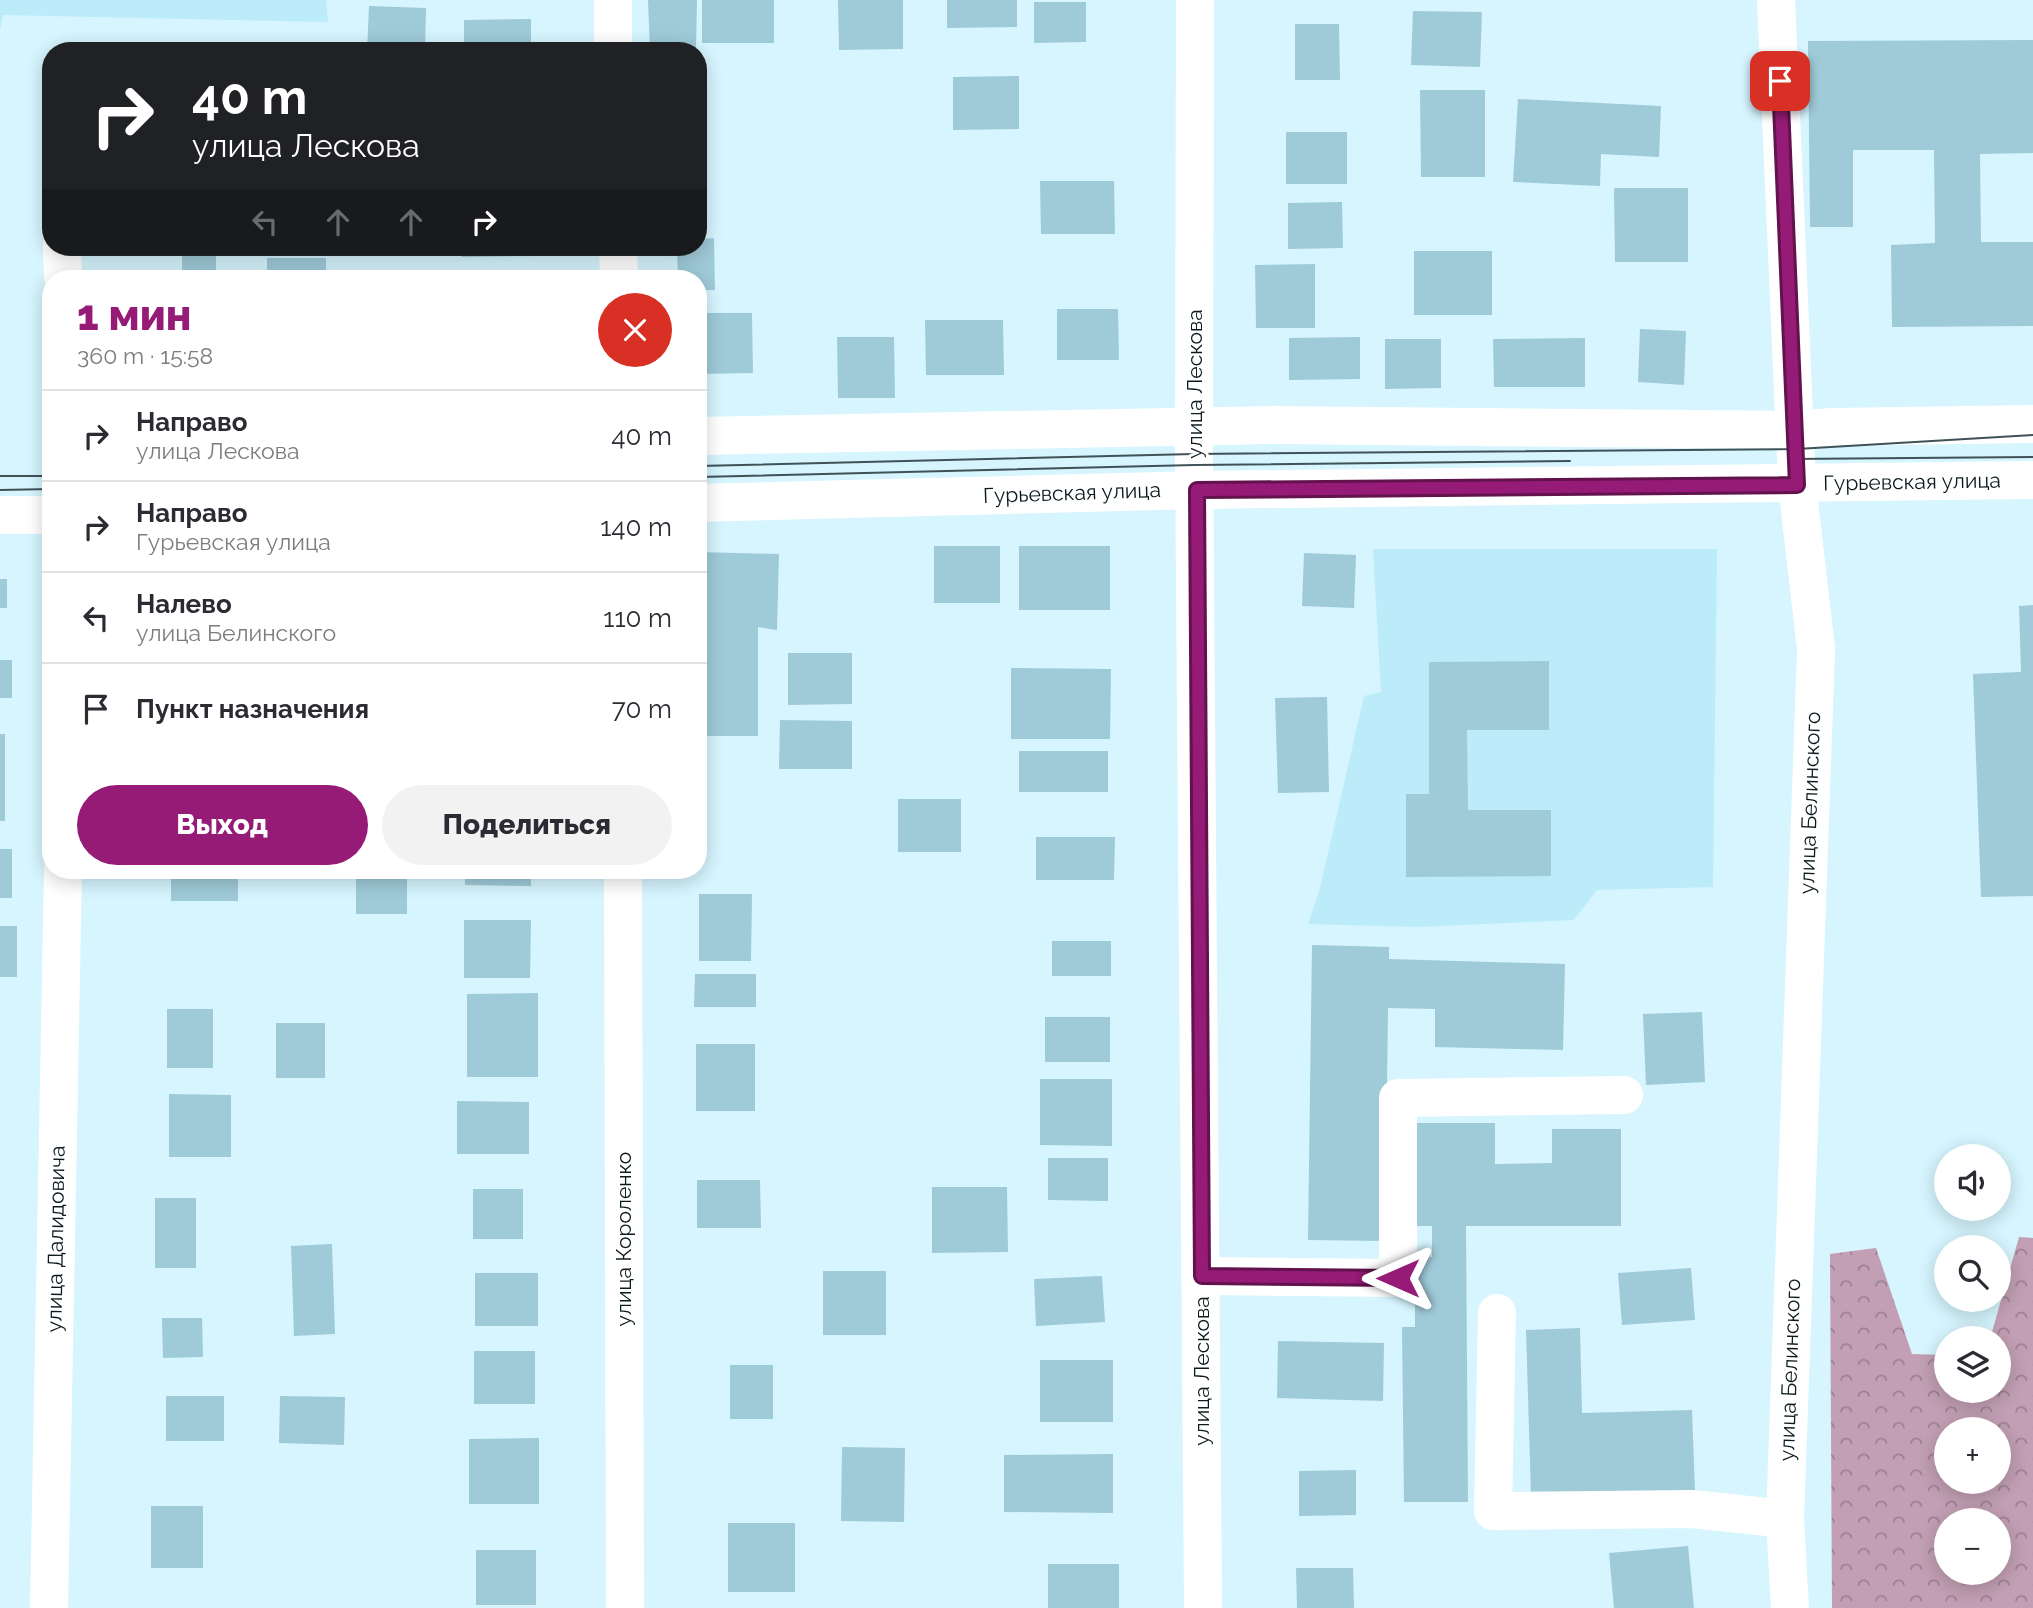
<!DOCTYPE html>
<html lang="ru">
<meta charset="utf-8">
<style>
body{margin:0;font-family:Raleway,sans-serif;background:#f2f2f3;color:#2b2b33;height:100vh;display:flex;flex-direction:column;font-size:26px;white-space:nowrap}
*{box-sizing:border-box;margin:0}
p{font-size:23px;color:#7c7c81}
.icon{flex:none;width:38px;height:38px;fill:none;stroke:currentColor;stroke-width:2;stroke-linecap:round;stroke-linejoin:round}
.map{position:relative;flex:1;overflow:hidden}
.side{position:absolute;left:42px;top:270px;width:665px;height:609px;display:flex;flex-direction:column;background:#fff;border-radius:28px;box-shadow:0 4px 18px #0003}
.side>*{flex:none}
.top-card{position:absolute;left:42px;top:42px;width:665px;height:214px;border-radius:28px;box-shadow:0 4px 18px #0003;background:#202124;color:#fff;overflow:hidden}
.buttons{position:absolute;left:1934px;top:1144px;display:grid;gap:14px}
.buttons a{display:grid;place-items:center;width:77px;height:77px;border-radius:50%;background:#fff;box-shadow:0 4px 18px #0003;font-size:35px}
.pin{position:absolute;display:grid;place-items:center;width:60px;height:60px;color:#fff;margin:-30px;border-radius:14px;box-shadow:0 4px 10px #0006}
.me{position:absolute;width:77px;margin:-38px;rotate:270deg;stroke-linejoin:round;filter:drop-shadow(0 0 5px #0008)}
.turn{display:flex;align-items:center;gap:24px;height:147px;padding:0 35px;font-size:32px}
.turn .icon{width:91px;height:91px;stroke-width:2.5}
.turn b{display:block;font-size:49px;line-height:60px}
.lanes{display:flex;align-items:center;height:66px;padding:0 35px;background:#0003;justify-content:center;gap:35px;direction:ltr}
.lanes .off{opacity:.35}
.round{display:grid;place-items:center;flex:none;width:74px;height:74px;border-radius:37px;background:#f2f2f3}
.head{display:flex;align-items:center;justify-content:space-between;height:119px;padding:0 35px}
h1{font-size:42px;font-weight:800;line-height:52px;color:#961b76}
.button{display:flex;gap:14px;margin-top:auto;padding:14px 35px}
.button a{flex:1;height:80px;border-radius:42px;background:#961b76;color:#fff;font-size:28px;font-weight:800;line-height:80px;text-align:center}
.button a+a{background:#f2f2f3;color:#2b2b33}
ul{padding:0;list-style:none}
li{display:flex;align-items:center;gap:21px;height:91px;padding:0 35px;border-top:2px solid #e1e1e2}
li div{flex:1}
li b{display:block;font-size:26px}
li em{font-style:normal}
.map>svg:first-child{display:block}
.built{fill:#bcebfa}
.forest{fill:url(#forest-crowns);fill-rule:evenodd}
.building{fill:#9fcad8}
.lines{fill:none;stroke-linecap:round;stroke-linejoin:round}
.minor{stroke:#fff;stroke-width:38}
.tram{stroke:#3f5258;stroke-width:2}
.route-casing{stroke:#62124d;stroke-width:18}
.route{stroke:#961b76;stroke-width:12}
.labels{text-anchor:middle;stroke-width:6;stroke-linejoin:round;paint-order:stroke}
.street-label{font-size:21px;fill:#0c1a1f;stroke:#fff}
</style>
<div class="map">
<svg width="2033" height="1608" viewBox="0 0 2033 1608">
<defs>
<pattern id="forest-crowns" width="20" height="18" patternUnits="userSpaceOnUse" patternTransform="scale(1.75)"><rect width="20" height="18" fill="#c29fb4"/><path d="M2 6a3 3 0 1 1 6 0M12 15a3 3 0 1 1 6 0" fill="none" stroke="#9c8192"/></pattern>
</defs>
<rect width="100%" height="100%" fill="#d6f5fe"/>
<g class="built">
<polygon points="0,0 326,0 328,22 3,15 0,30"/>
<polygon points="1373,549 1717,549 1713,887 1597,890 1574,920 1417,927 1308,924 1320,888 1364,696 1381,692"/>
</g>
<path class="forest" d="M 2019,1237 L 2033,1238 L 2033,1608 L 1832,1608 L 1830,1254 L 1876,1248 L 1912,1354 L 1946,1355 L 1946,1391 L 1998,1391 L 1998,1339 L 1990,1339 ZM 1946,1430 L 1998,1430 L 1998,1482 L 1946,1482 ZM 1946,1521 L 1998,1521 L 1998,1573 L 1946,1573 Z"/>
<g class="building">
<polygon points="648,0 697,0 696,51 650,51"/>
<rect x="702" y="0" width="72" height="43"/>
<polygon points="838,0 903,0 903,49 839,50"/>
<polygon points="947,0 1017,0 1017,27 947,28"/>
<polygon points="1034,2 1086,2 1086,42 1034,43"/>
<polygon points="369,6 426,8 425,51 367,51"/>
<polygon points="1413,11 1482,12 1480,67 1411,65"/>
<polygon points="531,19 531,51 464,51 464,20"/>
<polygon points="1295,24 1339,24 1340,80 1295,80"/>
<polygon points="2033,40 2033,153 1980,154 1981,242 2033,242 2033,326 1892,327 1891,245 1935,243 1934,150 1853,150 1853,227 1810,227 1808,41"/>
<polygon points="1019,76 1019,129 953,130 953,77"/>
<polygon points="1420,90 1485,90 1485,177 1421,177"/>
<polygon points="1518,99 1661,106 1659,157 1601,154 1600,186 1513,182"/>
<rect x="1286" y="132" width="61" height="52"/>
<polygon points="1040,181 1114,181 1115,234 1041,234"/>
<polygon points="1614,188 1688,188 1688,262 1615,262"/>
<polygon points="1342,202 1343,248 1288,249 1288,203"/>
<polygon points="714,238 715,290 698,290 698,278 678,278 677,247 698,247 698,239"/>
<rect x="182" y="247" width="34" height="31"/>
<polygon points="462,247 533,247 533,256 462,257"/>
<rect x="1414" y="251" width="78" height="64"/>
<rect x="267" y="258" width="59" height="20"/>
<polygon points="1315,264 1315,328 1256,328 1255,265"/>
<polygon points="1057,309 1118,309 1119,360 1057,360"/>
<polygon points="698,313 752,313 753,373 698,374"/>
<polygon points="925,320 1003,320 1004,375 926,375"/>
<polygon points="1640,329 1686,331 1684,385 1638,382"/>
<polygon points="837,337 894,337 895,398 838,398"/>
<polygon points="1360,337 1360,379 1289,380 1289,338"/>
<polygon points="1585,338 1585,387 1494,387 1493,339"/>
<polygon points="1385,339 1441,339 1441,388 1385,389"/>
<rect x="934" y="546" width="66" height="57"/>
<rect x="1019" y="546" width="91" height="64"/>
<polygon points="698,552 779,554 777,630 758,627 758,736 698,736"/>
<polygon points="1304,553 1356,555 1354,608 1302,606"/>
<rect x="0" y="579" width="7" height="29"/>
<polygon points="2033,605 2033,896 1981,897 1973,674 2021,672 2019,606"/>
<polygon points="788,653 852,653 852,704 788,705"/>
<rect x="0" y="660" width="12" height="38"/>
<polygon points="1549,661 1549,730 1467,730 1468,810 1551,810 1551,876 1406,877 1406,794 1429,794 1429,662"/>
<polygon points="1011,668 1111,669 1110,739 1011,739"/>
<polygon points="1327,697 1329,792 1278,793 1275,698"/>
<polygon points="780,720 852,721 852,769 779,769"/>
<rect x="0" y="734" width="5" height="87"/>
<rect x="1019" y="751" width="89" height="41"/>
<rect x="898" y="799" width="63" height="53"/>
<polygon points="1036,837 1115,837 1114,880 1036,880"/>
<rect x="0" y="849" width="12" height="49"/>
<rect x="171" y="870" width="67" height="31"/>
<polygon points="465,870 531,870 531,886 465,885"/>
<rect x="356" y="872" width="51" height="42"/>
<polygon points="699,894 752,894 751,961 699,961"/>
<polygon points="464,920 531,920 530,978 464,978"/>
<rect x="0" y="926" width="17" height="51"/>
<rect x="1052" y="941" width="59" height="35"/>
<polygon points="1312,945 1389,947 1389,959 1565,964 1563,1050 1435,1047 1435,1009 1388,1008 1385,1241 1308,1240"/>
<polygon points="695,974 756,974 756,1007 694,1007"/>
<polygon points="538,993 538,1077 467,1077 467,994"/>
<rect x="167" y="1009" width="46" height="59"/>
<polygon points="1702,1012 1705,1082 1646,1085 1643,1014"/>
<rect x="1045" y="1017" width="65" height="45"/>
<rect x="276" y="1023" width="49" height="55"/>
<rect x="696" y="1044" width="59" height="67"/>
<polygon points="1040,1079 1112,1079 1112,1146 1040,1145"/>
<polygon points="169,1094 231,1095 231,1157 169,1157"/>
<polygon points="457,1101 529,1102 529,1154 457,1154"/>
<polygon points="1410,1123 1495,1123 1495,1164 1552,1163 1552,1129 1621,1129 1621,1226 1466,1226 1468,1502 1404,1502 1402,1327 1415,1327 1415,1257 1432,1257 1432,1226 1411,1226"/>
<polygon points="1048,1158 1108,1158 1108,1201 1048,1200"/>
<polygon points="697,1180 760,1180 761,1228 697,1228"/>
<polygon points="932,1187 1007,1187 1008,1252 932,1253"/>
<rect x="473" y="1189" width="50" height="50"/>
<rect x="155" y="1198" width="41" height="70"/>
<polygon points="332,1244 335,1334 294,1336 291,1246"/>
<polygon points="1691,1268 1695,1320 1622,1325 1618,1273"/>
<rect x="823" y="1271" width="63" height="64"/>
<rect x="475" y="1273" width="63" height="53"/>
<polygon points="1102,1276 1105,1322 1036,1326 1034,1279"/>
<polygon points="162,1318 202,1318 203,1357 163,1358"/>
<polygon points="1580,1328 1582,1413 1692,1410 1695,1492 1531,1496 1526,1330"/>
<polygon points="1278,1341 1384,1343 1383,1401 1277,1398"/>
<rect x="474" y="1351" width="61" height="53"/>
<rect x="1040" y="1360" width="73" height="62"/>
<rect x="730" y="1365" width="43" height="54"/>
<rect x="166" y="1396" width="58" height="45"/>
<polygon points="280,1396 345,1397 344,1445 279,1443"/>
<polygon points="539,1438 539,1504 469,1504 469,1439"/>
<polygon points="842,1447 905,1448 904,1522 841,1521"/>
<polygon points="1113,1454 1113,1513 1004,1512 1004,1455"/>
<polygon points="1356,1470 1356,1515 1299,1516 1299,1471"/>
<rect x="151" y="1506" width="52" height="62"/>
<rect x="728" y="1523" width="67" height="69"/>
<polygon points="1688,1546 1694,1608 1614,1608 1609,1553"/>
<rect x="476" y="1550" width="60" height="55"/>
<rect x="1048" y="1564" width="71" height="44"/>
<polygon points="1296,1568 1353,1568 1354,1608 1297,1608"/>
</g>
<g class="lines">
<g class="minor">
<polyline points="613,0 613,51"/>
<polyline points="1195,0 1194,454 1203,1608"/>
<polyline points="1776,0 1797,484 1816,649 1785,1519 1790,1608"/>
<polyline points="62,247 63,278"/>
<polyline points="618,247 619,278"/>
<polyline points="698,436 1273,425 1797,430 1832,427 2033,424"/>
<polyline points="698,503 1197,490 2033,480"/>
<polyline points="0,515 51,515"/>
<polyline points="623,870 625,1608"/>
<polyline points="1202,1276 1398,1278 1398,1098 1624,1095"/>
<polyline points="1497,1313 1493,1511 1692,1509 1785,1519"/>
<polyline points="49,1608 63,870"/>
</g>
<g class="tram">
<polyline points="1790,459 2033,457"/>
<polyline points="698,466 1194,454 1797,449 2033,435"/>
<polyline points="0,476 51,476"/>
<polyline points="698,477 1195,465 1570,461"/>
<polyline points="0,490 51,489"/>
</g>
</g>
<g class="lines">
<defs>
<polyline id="route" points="1398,1278 1202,1276 1197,490 1797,485 1780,81"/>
</defs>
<use href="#route" class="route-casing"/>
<use href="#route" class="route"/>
</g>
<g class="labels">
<g class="street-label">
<text transform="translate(1195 384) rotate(-90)" y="7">улица Лескова</text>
<text transform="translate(1912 482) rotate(-1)" y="7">Гурьевская улица</text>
<text transform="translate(1072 493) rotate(-2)" y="7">Гурьевская улица</text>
<text transform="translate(1810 803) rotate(-88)" y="7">улица Белинского</text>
<text transform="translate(56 1239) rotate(-89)" y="7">улица Далидовича</text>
<text transform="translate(624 1239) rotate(-90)" y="7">улица Короленко</text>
<text transform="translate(1790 1370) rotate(-88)" y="7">улица Белинского</text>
<text transform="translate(1202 1371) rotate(-90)" y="7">улица Лескова</text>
</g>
</g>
</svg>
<div class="buttons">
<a><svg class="icon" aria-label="sound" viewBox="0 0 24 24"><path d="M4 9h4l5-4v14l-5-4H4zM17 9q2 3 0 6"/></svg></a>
<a><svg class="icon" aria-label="search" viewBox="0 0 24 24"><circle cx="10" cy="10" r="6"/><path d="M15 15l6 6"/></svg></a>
<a><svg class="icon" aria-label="layers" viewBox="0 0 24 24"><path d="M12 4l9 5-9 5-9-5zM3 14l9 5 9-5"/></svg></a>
<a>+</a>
<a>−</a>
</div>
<div class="pin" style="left:1780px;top:81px;background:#d93025"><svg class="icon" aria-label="arrive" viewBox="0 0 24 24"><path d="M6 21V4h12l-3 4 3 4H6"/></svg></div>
<svg class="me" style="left:1398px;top:1278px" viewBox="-20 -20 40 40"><path d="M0-17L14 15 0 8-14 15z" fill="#961b76" stroke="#fff" stroke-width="4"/></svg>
<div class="top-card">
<div class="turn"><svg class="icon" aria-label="right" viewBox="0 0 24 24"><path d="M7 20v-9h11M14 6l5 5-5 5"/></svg><div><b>40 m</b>улица Лескова</div></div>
<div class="lanes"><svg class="icon off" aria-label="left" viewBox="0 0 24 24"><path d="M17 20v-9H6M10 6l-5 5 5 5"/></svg><svg class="icon off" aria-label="ahead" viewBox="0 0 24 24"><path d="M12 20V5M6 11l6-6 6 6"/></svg><svg class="icon off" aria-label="ahead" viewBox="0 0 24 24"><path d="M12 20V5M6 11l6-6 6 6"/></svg><svg class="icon" aria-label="right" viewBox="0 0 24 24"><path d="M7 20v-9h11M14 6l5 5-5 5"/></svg></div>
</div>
<section class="side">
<div class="head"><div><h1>1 мин</h1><p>360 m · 15:58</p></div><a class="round" style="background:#d93025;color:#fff"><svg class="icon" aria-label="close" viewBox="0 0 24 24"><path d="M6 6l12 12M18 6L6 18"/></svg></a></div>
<ul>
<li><svg class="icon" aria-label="right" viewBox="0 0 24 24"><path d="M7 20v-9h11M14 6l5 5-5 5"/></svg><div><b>Направо</b><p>улица Лескова</p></div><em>40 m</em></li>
<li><svg class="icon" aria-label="right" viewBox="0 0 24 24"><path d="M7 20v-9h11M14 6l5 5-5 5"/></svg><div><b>Направо</b><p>Гурьевская улица</p></div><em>140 m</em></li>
<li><svg class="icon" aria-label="left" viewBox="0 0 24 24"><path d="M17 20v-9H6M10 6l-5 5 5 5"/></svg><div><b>Налево</b><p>улица Белинского</p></div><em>110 m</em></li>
<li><svg class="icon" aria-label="arrive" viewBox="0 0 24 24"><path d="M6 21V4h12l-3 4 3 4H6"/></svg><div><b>Пункт назначения</b></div><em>70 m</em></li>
</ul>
<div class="button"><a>Выход</a><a>Поделиться</a></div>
</section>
</div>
